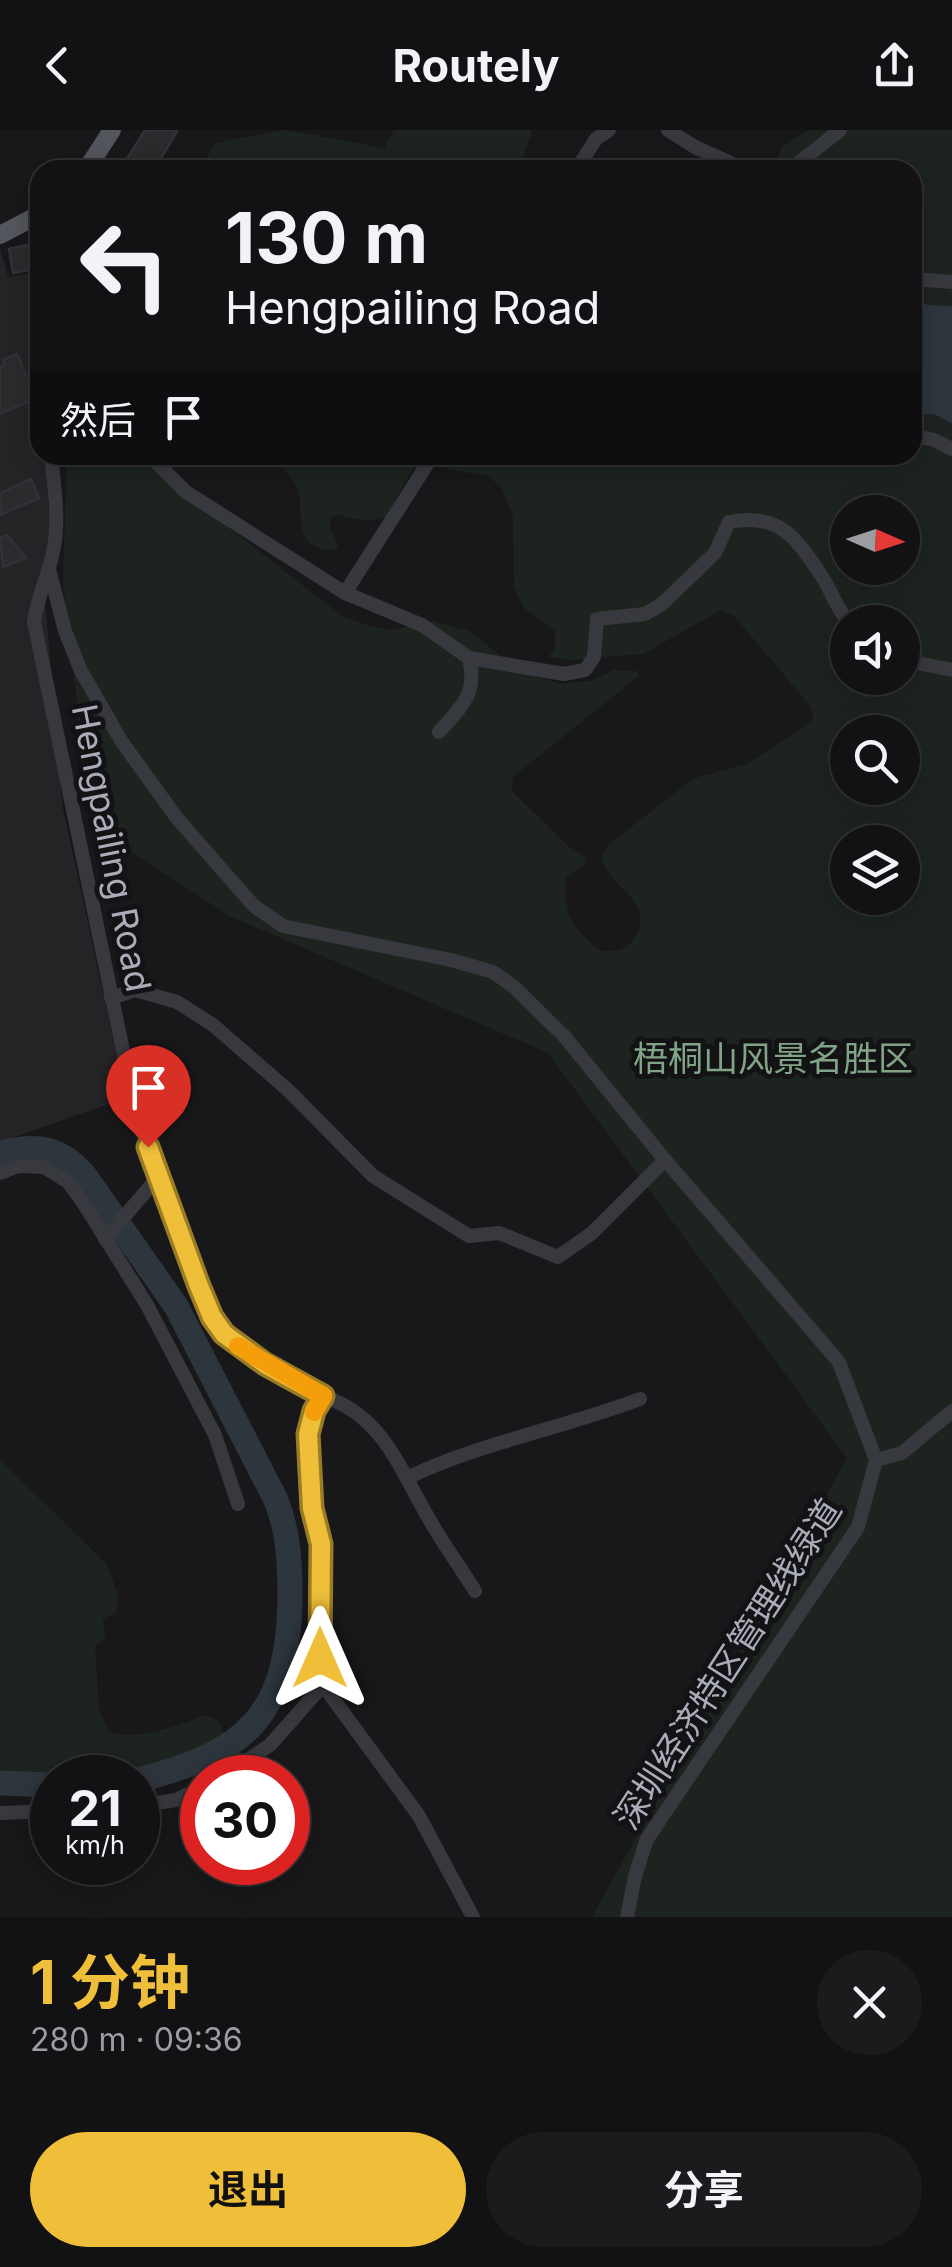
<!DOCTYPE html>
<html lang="zh">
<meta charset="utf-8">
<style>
body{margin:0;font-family:Inter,"Noto Sans SC",sans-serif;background:#1b1a1c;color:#f1f3f6;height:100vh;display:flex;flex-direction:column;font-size:38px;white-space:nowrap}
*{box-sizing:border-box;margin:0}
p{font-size:32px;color:#9c9da0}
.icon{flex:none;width:55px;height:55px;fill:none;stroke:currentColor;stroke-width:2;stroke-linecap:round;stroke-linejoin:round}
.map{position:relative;height:1787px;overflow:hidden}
.details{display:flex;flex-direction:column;background:#121113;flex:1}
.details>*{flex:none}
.hud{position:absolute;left:30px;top:30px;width:892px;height:305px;border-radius:30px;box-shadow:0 5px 25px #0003,0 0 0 2px #313133;background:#121113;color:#f1f3f6;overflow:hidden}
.needle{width:65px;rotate:93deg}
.controls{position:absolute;left:830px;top:365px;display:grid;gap:20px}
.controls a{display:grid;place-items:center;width:90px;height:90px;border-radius:50%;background:#121113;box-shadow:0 5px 25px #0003,0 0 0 2px #313133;font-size:50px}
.speed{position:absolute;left:30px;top:1625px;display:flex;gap:20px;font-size:50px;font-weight:700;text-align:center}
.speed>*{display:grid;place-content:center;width:130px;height:130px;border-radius:50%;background:#121113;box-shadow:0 5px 25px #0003,0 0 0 2px #313133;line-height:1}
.speed small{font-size:25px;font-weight:400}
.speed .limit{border:15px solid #d22;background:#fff;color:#111}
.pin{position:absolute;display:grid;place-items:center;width:85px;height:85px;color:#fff;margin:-102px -42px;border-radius:50% 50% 50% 0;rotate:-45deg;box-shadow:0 0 10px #0007}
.pin .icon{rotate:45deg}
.me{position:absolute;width:110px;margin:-55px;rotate:0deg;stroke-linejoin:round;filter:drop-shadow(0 0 8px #0008)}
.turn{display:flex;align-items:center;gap:35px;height:210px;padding:0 30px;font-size:45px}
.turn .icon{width:130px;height:130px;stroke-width:2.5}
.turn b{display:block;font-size:70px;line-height:85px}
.then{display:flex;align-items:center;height:95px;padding:0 30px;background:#0003;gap:20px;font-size:38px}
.round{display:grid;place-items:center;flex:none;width:105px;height:105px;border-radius:52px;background:#1b1a1c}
.overview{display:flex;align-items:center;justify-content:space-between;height:170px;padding:0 30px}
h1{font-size:60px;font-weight:700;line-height:75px;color:#efbf3a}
.cta{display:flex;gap:20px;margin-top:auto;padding:20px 30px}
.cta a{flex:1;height:115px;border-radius:60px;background:#efbf3a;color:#111;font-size:40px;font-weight:700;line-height:115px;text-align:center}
.cta a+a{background:#1b1a1c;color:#f1f3f6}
header{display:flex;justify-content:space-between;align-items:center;height:130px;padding:0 30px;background:#121113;font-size:45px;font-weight:700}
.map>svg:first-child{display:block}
.built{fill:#242326}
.green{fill:#1d241f;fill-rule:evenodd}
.water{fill:#2d353d}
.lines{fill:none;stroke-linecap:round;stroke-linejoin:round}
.river{stroke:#2d353d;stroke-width:25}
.building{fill:#2b2a2d;stroke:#323135;stroke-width:2.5}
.minor{stroke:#38393e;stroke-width:14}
.major{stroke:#54565d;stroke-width:18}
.route-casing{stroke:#9b7c26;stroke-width:25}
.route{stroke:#efbf3a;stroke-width:18}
.slow{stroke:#f59e0b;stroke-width:18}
.labels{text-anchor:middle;stroke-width:10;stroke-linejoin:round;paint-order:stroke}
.street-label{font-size:35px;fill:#aaadb9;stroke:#131214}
.park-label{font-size:35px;fill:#81a386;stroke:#131214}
</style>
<header><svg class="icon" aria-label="back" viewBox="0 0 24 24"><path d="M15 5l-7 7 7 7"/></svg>Routely<svg class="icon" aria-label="share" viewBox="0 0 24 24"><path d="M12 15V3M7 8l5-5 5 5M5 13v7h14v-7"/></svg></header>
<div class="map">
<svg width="952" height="1787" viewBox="0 0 952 1787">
<rect width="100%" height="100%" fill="#181719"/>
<polygon class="built" points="0,118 8,147 40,142 40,325 45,325 50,403 43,443 62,674 126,968 0,1012"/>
<g class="green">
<polygon points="285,0 384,18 394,0 532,0 519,40 200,40 215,13"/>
<polygon points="809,0 952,0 952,176 928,175 913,169 912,40 771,40 783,16"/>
<path d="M 934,284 L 952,294 L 952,1787 L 592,1787 L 847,1328 L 548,923 L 231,787 L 91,695 L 63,453 L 67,325 L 137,325 L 193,375 L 214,386 L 342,486 L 372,497 L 390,500 L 433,491 L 472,502 L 518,541 L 561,554 L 593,550 L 614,540 L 636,541 L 640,545 L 513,647 L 512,661 L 568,716 L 584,726 L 586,733 L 566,748 C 562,786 572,798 601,821 C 616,822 627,820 635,807 C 657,771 607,757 601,727 L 608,715 L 694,648 L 747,634 L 806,596 L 813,590 L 811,577 L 734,486 L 720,481 L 643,524 L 571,530 L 549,527 L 555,517 L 555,501 L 523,477 L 514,457 L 513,387 L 502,358 L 488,346 L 450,340 L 425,325 L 912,325 L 913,285 ZM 848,382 L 902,382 L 902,438 L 848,438 ZM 848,492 L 902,492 L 902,548 L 848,548 ZM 848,602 L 902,602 L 902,658 L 848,658 ZM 848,712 L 902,712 L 902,768 L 848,768 Z"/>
<path d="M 284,325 L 420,325 L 386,387 C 369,392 354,391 338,384 L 330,388 L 330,397 L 338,415 L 336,420 C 292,419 304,392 299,366 C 297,353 291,347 282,338 Z"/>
<path d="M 0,1330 L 107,1434 L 118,1465 L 117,1482 L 103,1489 L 105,1509 L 95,1516 L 99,1579 L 108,1601 C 131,1613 182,1595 205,1585 L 219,1591 L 224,1606 C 192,1658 52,1649 0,1645 Z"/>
</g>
<polygon class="water" points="912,169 928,175 952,176 952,294 934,284 913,285"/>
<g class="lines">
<g class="river">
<path d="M 0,1023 C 35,1014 60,1016 85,1046 L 176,1176 L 276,1370 C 289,1403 290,1434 290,1469 C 288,1585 247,1623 138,1650"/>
<polyline points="0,1653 52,1655"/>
</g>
</g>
<g class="building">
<polygon points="145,0 178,0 154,40 120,40"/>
<polygon points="40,112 40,138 13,143 9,119"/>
<polygon points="17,224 36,268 0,284 0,237 5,235 3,230"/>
<polygon points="31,349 39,368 0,385 0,363"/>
<polygon points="7,405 26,428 3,437 0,408"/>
</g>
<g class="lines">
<g class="minor">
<polyline points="668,0 695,17 746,40"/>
<polyline points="576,40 596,9 609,0"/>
<polyline points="790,40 840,0"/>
<polyline points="912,149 952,152"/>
<polyline points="912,305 934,310 952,319"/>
<path d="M 51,325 C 54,356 60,391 53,422 C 48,447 37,467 34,492 L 137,988 L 182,1112 L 212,1187 L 224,1204 L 265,1233 L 323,1266 L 314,1281 L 308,1304 L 313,1377 L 321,1414 L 323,1555 L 270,1615 L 221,1648"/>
<path d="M 149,325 L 186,362 L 345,463 L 422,495 L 469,528 L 564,544 L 585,540 L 594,527 L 597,489 L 645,484 L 662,474 L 715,423 L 729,392 C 778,382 796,407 821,445 C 832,461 836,479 849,492"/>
<polyline points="49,439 65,501 81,541 122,612 176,687 254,776 283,796 451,830 493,842 513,856 564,906 661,1025 839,1232 876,1330 858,1397 647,1709 635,1746 627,1787"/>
<polyline points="345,463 433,325"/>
<polyline points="902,530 952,540"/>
<path d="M 439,602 C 461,577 478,564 469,528"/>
<polyline points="111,868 135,860 177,872 213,895 288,960 373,1046 469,1106 499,1103 558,1127 592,1103 665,1030"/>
<polyline points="0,1043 18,1036 44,1037 68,1052 84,1074 147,1175 215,1305 238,1374"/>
<polyline points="105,1109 159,1046"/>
<path d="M 323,1266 C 380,1285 397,1332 424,1380 C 439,1408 458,1434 475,1461"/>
<polyline points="876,1330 902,1323 952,1281"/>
<path d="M 407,1348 C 482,1312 564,1298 640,1269"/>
<polyline points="323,1555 419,1686 473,1787"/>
<polyline points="138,1676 176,1670 202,1657"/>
<polyline points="0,1683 52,1681"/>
</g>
<g class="major">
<polyline points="86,40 112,0"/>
<polyline points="0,105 40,84"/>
</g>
</g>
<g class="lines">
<defs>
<polyline id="route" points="148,1017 199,1156 212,1187 224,1204 265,1234 323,1266 314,1281 308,1304 312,1378 321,1414 320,1528"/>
</defs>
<use href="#route" class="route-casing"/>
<use href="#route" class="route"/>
<polyline class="slow" points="238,1216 323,1266 314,1282"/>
</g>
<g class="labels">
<g class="street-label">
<text transform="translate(111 718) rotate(79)" y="12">Hengpailing Road</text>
<text transform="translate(728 1534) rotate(-57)" y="12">深圳经济特区管理线绿道</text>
</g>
<g class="park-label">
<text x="773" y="941">梧桐山风景名胜区</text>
</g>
</g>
</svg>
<div class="controls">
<a><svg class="needle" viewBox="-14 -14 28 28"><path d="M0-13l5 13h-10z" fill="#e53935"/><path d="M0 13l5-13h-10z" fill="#9c9da0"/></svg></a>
<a><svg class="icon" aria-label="sound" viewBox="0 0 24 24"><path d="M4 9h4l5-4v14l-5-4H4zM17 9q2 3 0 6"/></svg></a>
<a><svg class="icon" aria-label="search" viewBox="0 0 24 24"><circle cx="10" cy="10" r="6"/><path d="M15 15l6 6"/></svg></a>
<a><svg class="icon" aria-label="layers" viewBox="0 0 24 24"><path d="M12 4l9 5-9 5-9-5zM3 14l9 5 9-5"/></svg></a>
</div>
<div class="speed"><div>21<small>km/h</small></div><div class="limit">30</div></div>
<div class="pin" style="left:148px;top:1017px;background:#d93025"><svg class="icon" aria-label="arrive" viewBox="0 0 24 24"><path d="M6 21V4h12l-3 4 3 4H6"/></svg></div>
<svg class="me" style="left:320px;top:1528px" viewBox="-20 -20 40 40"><path d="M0-17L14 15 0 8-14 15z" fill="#efbf3a" stroke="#fff" stroke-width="4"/></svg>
<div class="hud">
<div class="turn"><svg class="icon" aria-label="left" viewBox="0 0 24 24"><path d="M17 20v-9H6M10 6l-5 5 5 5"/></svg><div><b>130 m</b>Hengpailing Road</div></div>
<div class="then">然后<svg class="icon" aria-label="arrive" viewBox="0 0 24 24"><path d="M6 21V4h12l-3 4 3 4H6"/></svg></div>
</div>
</div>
<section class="details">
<div class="overview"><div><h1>1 分钟</h1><p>280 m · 09:36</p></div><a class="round"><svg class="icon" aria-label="close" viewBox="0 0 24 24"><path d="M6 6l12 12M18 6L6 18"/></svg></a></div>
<div class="cta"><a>退出</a><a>分享</a></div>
</section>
